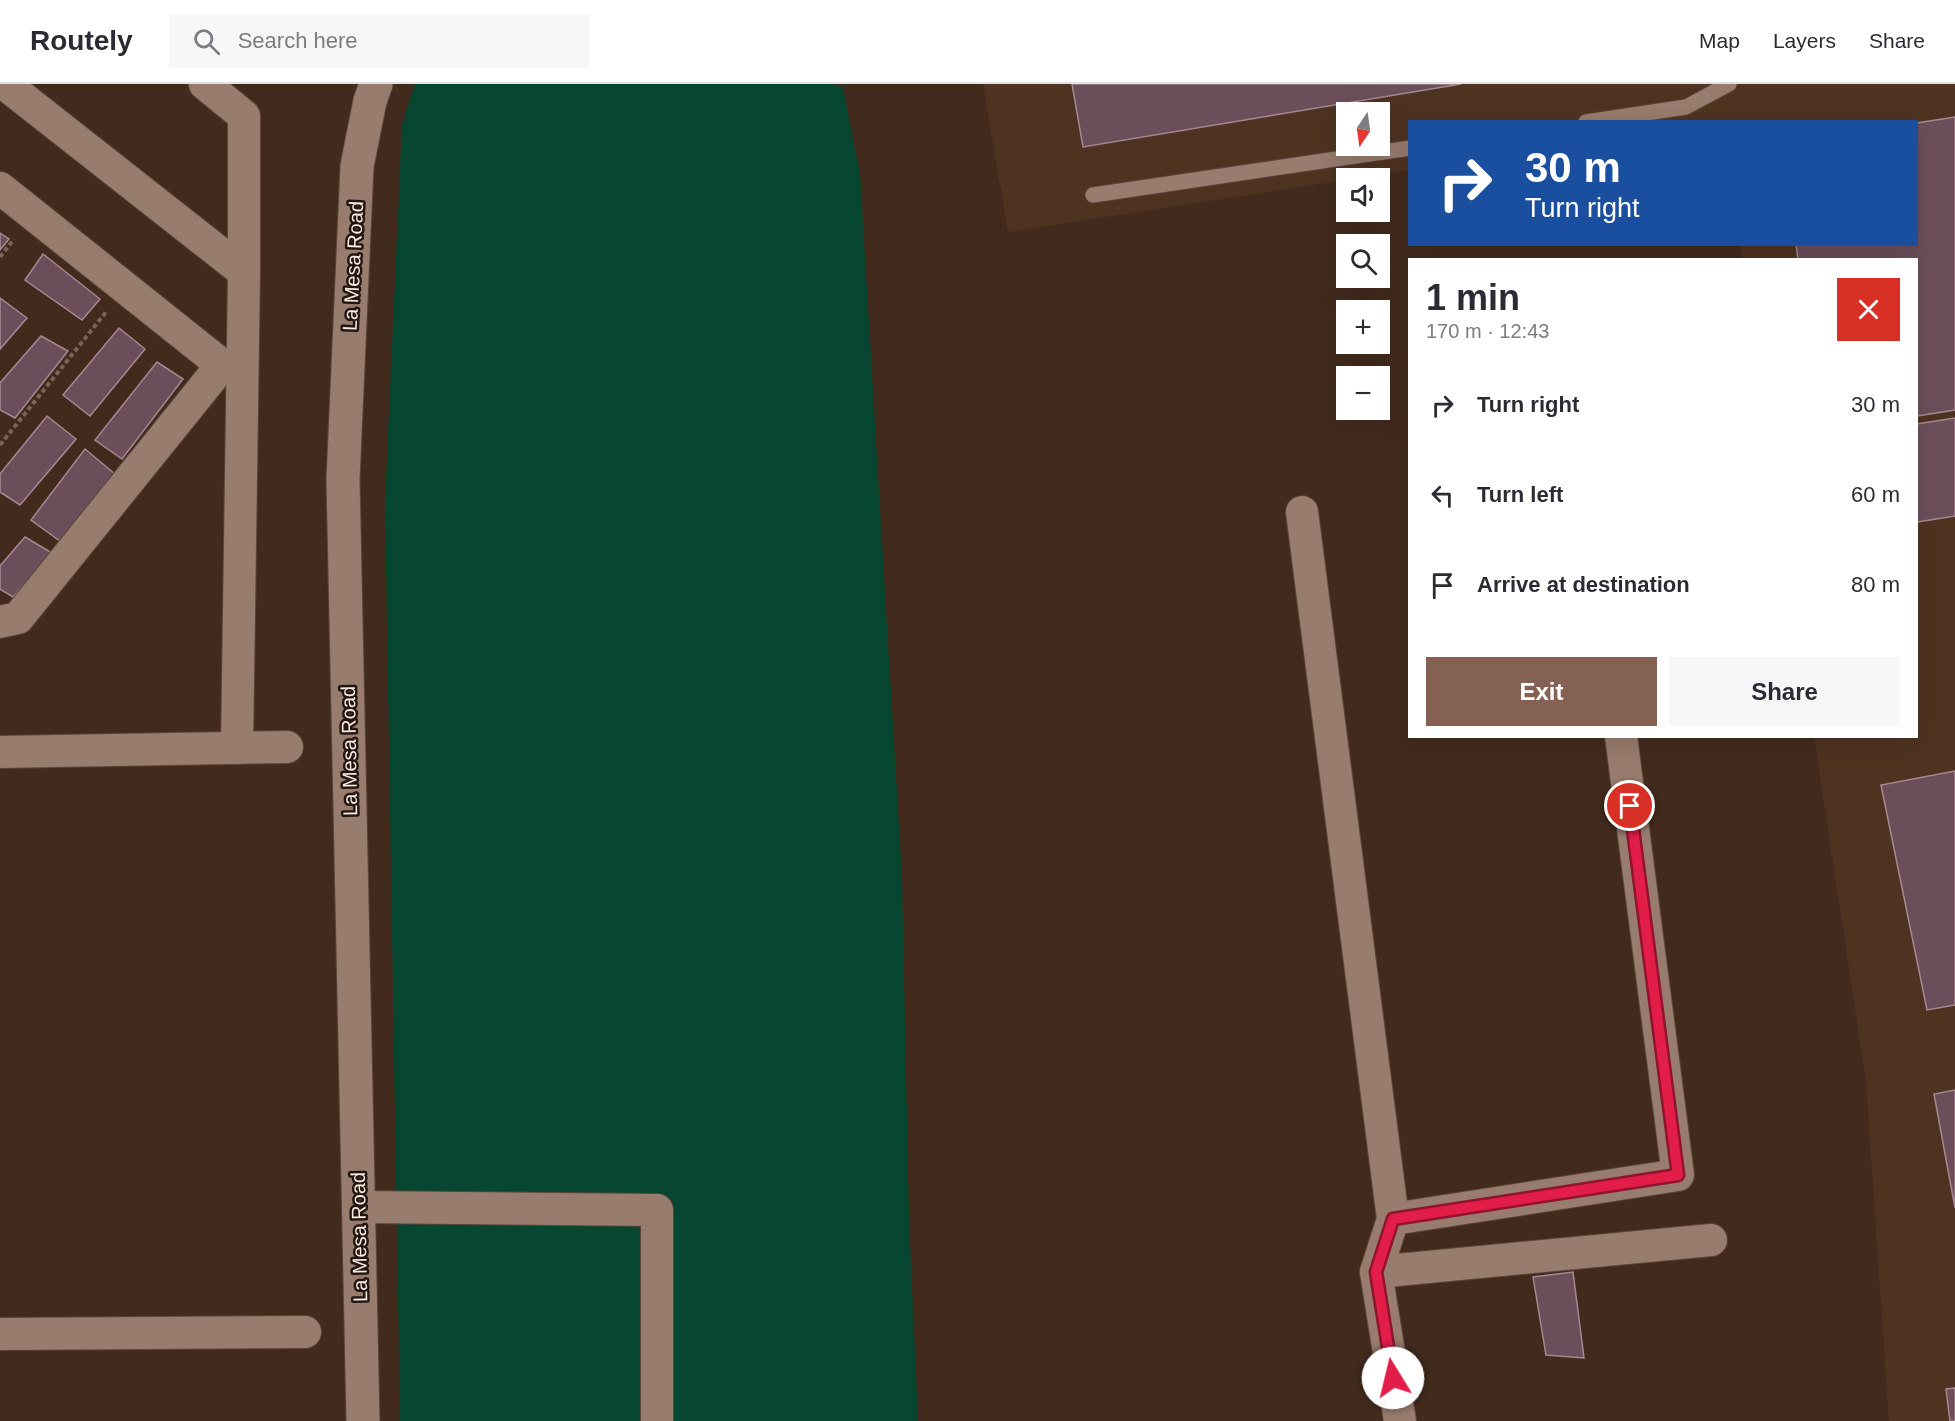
<!DOCTYPE html>
<meta charset="utf-8">
<style>
body{margin:0;font-family:Helvetica,sans-serif;background:#f7f7f7;color:#2b2b33;height:100vh;display:flex;flex-direction:column;font-size:22px;white-space:nowrap}
*{box-sizing:border-box;margin:0}
p{font-size:20px;color:#7c7c81}
.icon{flex:none;width:33px;height:33px;fill:none;stroke:currentColor;stroke-width:2;stroke-linecap:round;stroke-linejoin:round}
.map{position:relative;flex:1;overflow:hidden}
.panel{position:absolute;left:1408px;top:174px;width:510px;height:480px;display:flex;flex-direction:column;background:#fff;border-radius:0px;box-shadow:0 6px 24px #0002}
.panel>*{flex:none}
.hud{position:absolute;left:1408px;top:36px;width:510px;height:126px;border-radius:0px;box-shadow:0 6px 24px #0002;background:#1a4fa0;color:#fff;overflow:hidden}
.needle{width:39px;rotate:193deg}
.buttons{position:absolute;left:1336px;top:18px;display:grid;gap:12px}
.buttons a{display:grid;place-items:center;width:54px;height:54px;border-radius:0px;background:#fff;box-shadow:0 6px 24px #0002;font-size:30px}
.pin{position:absolute;display:grid;place-items:center;width:51px;height:51px;color:#fff;margin:-26px;border:3px solid #fff;border-radius:50%;box-shadow:0 2px 6px #0007}
.me{position:absolute;width:66px;margin:-33px;rotate:351deg;stroke-linejoin:round;filter:drop-shadow(0 0 4px #0008)}
.turn{display:flex;align-items:center;gap:21px;height:126px;padding:0 18px;font-size:27px}
.turn .icon{width:78px;height:78px;stroke-width:2.5}
.turn b{display:block;font-size:42px;line-height:51px}
.round{display:grid;place-items:center;flex:none;width:63px;height:63px;border-radius:0px;background:#f7f7f7}
.overview{display:flex;align-items:center;justify-content:space-between;height:102px;padding:0 18px}
h1{font-size:36px;font-weight:800;line-height:45px}
.action{display:flex;gap:12px;margin-top:auto;padding:12px 18px}
.action a{flex:1;height:69px;border-radius:0px;background:#846152;color:#fff;font-size:24px;font-weight:800;line-height:69px;text-align:center}
.action a+a{background:#f7f7f7;color:#2b2b33}
ul{padding:0;list-style:none}
li{display:flex;align-items:center;gap:18px;height:90px;padding:0 18px}
li div{flex:1}
li b{display:block;font-size:22px}
li em{font-style:normal}
header{display:flex;align-items:center;gap:36px;box-sizing:border-box;height:84px;padding:0 30px;background:#fff;border-bottom:2px solid #e1e1e2}
header strong{font-size:28px}
nav{display:flex;gap:33px;margin-inline-start:auto;font-size:21px}
.search{width:420px;height:54px;background:#f7f7f7;display:flex;align-items:center;gap:15px;box-sizing:border-box;padding:0 21px;border-radius:0px;color:#7c7c81;font-size:22px}
.map>svg:first-child{display:block}
.built{fill:#4f3321;fill-rule:evenodd}
.green{fill:#074731}
.building{fill:#6b4e5a;stroke:#a68792;stroke-width:1.5}
.lines{fill:none;stroke-linecap:round;stroke-linejoin:round}
.lane-casing{stroke:#5a463b;stroke-width:17}
.street-casing{stroke:#5a463b;stroke-width:34}
.secondary-casing{stroke:#5a463b;stroke-width:35}
.path{stroke:#796458;stroke-width:4;stroke-dasharray:4.5 3;stroke-linecap:butt}
.lane{stroke:#987c6d;stroke-width:15}
.street{stroke:#987c6d;stroke-width:32}
.secondary{stroke:#987c6d;stroke-width:33}
.route-casing{stroke:#92132f;stroke-width:15}
.route{stroke:#e11d48;stroke-width:10}
.labels{text-anchor:middle;stroke-width:5;stroke-linejoin:round;paint-order:stroke}
.street-label{font-size:20px;fill:#f9e9e1;stroke:#211610}
</style>
<header>
<strong>Routely</strong>
<div class="search"><svg class="icon" aria-label="search" viewBox="0 0 24 24"><circle cx="10" cy="10" r="6"/><path d="M15 15l6 6"/></svg>Search here</div>
<nav><a>Map</a><a>Layers</a><a>Share</a></nav>
</header>
<div class="map">
<svg width="1955" height="1337" viewBox="0 0 1955 1337">
<rect width="100%" height="100%" fill="#422b1d"/>
<path class="built" d="M 983,0 L 1955,0 L 1955,1337 L 1889,1337 L 1866,997 L 1814,653 L 1917,652 L 1917,176 L 1742,175 L 1740,161 L 1917,160 L 1917,38 L 1410,38 L 1410,86 L 1008,148 ZM 1347,28 L 1380,28 L 1380,62 L 1347,62 Z"/>
<polygon class="green" points="415,0 834,0 843,4 860,90 902,793 909,1137 918,1337 400,1337 385,417 402,40"/>
<g class="building">
<polygon points="1072,0 1461,0 1083,63"/>
<polygon points="1955,33 1955,326 1917,332 1917,176 1798,176 1796,160 1917,160 1917,39"/>
<polygon points="0,149 9,155 0,166"/>
<polygon points="43,170 100,215 82,236 25,196"/>
<polygon points="0,214 27,234 0,265"/>
<polygon points="119,244 145,265 90,332 63,311"/>
<polygon points="41,252 68,267 15,334 0,326 0,299"/>
<polygon points="157,278 183,295 122,375 95,356"/>
<polygon points="47,332 76,355 20,421 0,408 0,390"/>
<polygon points="1955,334 1955,432 1917,438 1917,340"/>
<polygon points="85,365 115,390 60,457 31,436"/>
<polygon points="25,453 52,469 13,513 0,505 0,482"/>
<polygon points="1955,687 1955,921 1927,926 1881,701"/>
<polygon points="1955,1006 1955,1124 1934,1010"/>
<polygon points="1573,1188 1584,1274 1546,1271 1533,1193"/>
<polygon points="1955,1304 1955,1337 1950,1337 1946,1305"/>
</g>
<g class="lines">
<defs>
<g id="lane">
<polyline points="1586,38 1686,23 1729,0"/>
<polyline points="1093,111 1410,64"/>
</g>
<g id="street">
<polyline points="5,0 244,188"/>
<polyline points="205,0 244,32 244,188 237,664"/>
<polyline points="0,104 222,281 18,534 0,538"/>
<polyline points="1302,428 1393,1135 1376,1188 1400,1337"/>
<polyline points="0,668 287,663"/>
<polyline points="359,1123 657,1126 657,1337"/>
<polyline points="1393,1135 1678,1091 1621,652"/>
<polyline points="1376,1188 1711,1156"/>
<polyline points="0,1250 305,1248"/>
</g>
<polyline id="secondary" points="363,1337 343,395 357,82 370,17 376,0"/>
</defs>
<use href="#lane" class="lane-casing"/>
<use href="#street" class="street-casing"/>
<use href="#secondary" class="secondary-casing"/>
<g class="path">
<polyline points="0,173 14,155"/>
<polyline points="0,361 106,228"/>
</g>
<use href="#lane" class="lane"/>
<use href="#street" class="street"/>
<use href="#secondary" class="secondary"/>
</g>
<g class="lines">
<defs>
<polyline id="route" points="1393,1294 1376,1188 1393,1135 1678,1091 1630,722"/>
</defs>
<use href="#route" class="route-casing"/>
<use href="#route" class="route"/>
</g>
<g class="labels">
<g class="street-label">
<text transform="translate(353 182) rotate(-87)" y="7">La Mesa Road</text>
<text transform="translate(349 667) rotate(-91)" y="7">La Mesa Road</text>
<text transform="translate(359 1153) rotate(-91)" y="7">La Mesa Road</text>
</g>
</g>
</svg>
<div class="buttons">
<a><svg class="needle" viewBox="-14 -14 28 28"><path d="M0-13l5 13h-10z" fill="#e53935"/><path d="M0 13l5-13h-10z" fill="#7c7c81"/></svg></a>
<a><svg class="icon" aria-label="sound" viewBox="0 0 24 24"><path d="M4 9h4l5-4v14l-5-4H4zM17 9q2 3 0 6"/></svg></a>
<a><svg class="icon" aria-label="search" viewBox="0 0 24 24"><circle cx="10" cy="10" r="6"/><path d="M15 15l6 6"/></svg></a>
<a>+</a>
<a>−</a>
</div>
<div class="pin" style="left:1630px;top:722px;background:#d93025"><svg class="icon" aria-label="arrive" viewBox="0 0 24 24"><path d="M6 21V4h12l-3 4 3 4H6"/></svg></div>
<svg class="me" style="left:1393px;top:1294px" viewBox="-20 -20 40 40"><circle r="19" fill="#fff"/><path d="M0-13L10 11 0 6-10 11z" fill="#e11d48"/></svg>
<div class="hud">
<div class="turn"><svg class="icon" aria-label="right" viewBox="0 0 24 24"><path d="M7 20v-9h11M14 6l5 5-5 5"/></svg><div><b>30 m</b>Turn right</div></div>
</div>
<section class="panel">
<div class="overview"><div><h1>1 min</h1><p>170 m · 12:43</p></div><a class="round" style="background:#d93025;color:#fff"><svg class="icon" aria-label="close" viewBox="0 0 24 24"><path d="M6 6l12 12M18 6L6 18"/></svg></a></div>
<ul>
<li><svg class="icon" aria-label="right" viewBox="0 0 24 24"><path d="M7 20v-9h11M14 6l5 5-5 5"/></svg><div><b>Turn right</b></div><em>30 m</em></li>
<li><svg class="icon" aria-label="left" viewBox="0 0 24 24"><path d="M17 20v-9H6M10 6l-5 5 5 5"/></svg><div><b>Turn left</b></div><em>60 m</em></li>
<li><svg class="icon" aria-label="arrive" viewBox="0 0 24 24"><path d="M6 21V4h12l-3 4 3 4H6"/></svg><div><b>Arrive at destination</b></div><em>80 m</em></li>
</ul>
<div class="action"><a>Exit</a><a>Share</a></div>
</section>
</div>
